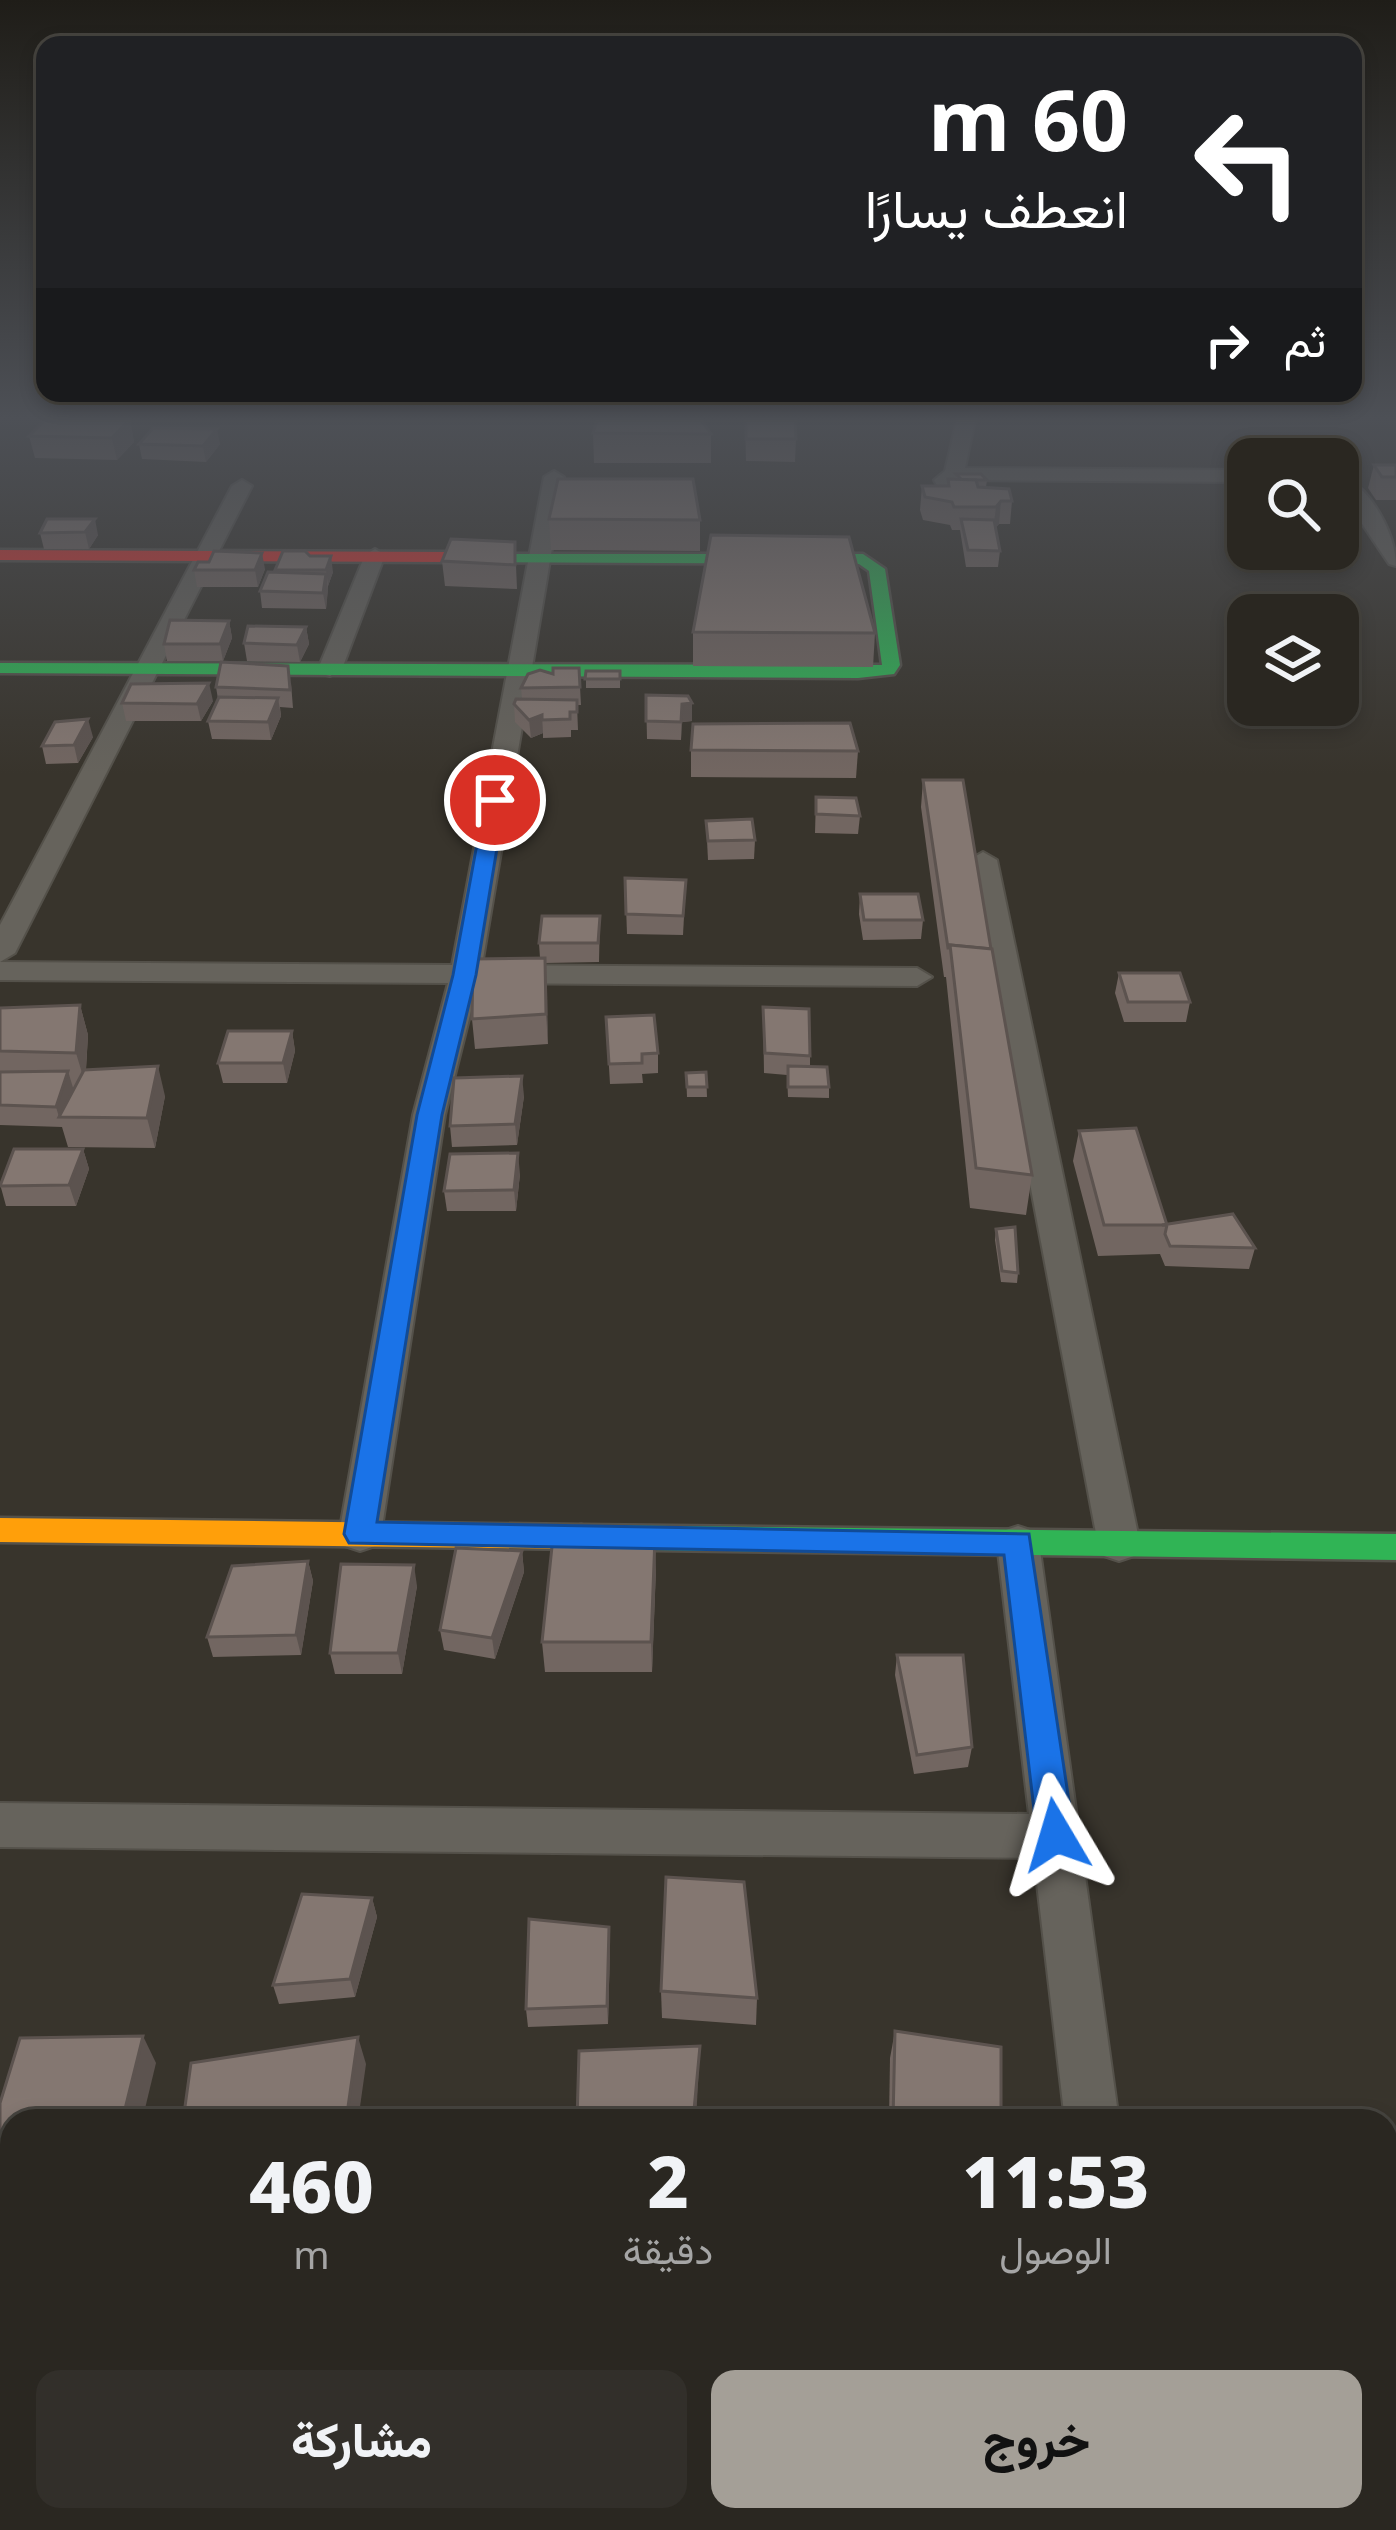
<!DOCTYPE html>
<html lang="ar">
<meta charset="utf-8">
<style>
body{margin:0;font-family:"Noto Sans",Vazirmatn,sans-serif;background:#322f2a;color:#f1f3f6;direction:rtl;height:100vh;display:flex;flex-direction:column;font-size:45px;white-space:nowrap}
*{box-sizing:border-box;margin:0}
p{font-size:39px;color:#a5a5a5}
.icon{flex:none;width:66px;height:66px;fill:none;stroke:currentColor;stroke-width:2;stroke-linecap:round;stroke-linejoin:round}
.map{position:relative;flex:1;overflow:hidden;direction:ltr}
.drawer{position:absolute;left:0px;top:2109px;width:1398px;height:423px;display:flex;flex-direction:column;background:#2a2721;border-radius:36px 36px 0 0;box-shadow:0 6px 18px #0003,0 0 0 3px #46443f;direction:rtl}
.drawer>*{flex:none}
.banner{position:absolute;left:36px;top:36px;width:1326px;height:366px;border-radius:24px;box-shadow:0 6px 18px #0003,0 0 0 3px #46443f;direction:rtl;background:#202124;color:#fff;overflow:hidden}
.fabs{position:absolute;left:1227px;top:438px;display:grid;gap:24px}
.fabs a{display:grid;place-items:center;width:132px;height:132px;border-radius:24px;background:#2a2721;box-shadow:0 6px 18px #0003,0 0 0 3px #46443f;font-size:60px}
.pin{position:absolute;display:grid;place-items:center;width:102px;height:102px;color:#fff;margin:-51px;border:6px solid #fff;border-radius:50%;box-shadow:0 3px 12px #0007}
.me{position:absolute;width:132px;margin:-66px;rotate:353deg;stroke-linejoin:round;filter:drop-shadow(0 0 9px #0008)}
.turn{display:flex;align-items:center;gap:42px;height:252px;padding:0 36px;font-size:54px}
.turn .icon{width:156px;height:156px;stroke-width:2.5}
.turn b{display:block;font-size:84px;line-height:102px}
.then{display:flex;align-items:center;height:114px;padding:0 36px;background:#0003;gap:24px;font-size:45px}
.eta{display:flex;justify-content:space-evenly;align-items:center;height:204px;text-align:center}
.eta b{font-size:72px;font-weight:800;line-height:84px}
.primary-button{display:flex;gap:24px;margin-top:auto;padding:24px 36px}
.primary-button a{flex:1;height:138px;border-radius:24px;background:#a49f97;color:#111;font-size:48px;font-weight:800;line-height:138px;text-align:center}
.primary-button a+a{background:#322f2a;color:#f1f3f6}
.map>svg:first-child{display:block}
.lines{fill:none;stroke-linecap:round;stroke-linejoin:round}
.street-casing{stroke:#54514a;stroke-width:4}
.fast-casing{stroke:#54514a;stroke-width:5}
.slow-casing{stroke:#54514a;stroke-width:5}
.jam-casing{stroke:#54514a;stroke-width:5}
.street{fill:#66635c;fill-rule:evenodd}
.fast{fill:#30b455;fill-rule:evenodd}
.slow{fill:#ff9f0a;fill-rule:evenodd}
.jam{fill:#e5322d;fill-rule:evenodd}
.wall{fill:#726661}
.shaded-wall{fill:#5c534f}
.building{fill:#847771;stroke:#5c534f;stroke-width:3}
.route{fill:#1a73e8;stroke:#114b97;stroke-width:3}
</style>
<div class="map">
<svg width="1396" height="2530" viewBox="0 0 1396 2530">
<rect width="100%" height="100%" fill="#38342c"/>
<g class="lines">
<defs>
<g id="street">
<polygon points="957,420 975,420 965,468 1248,470 1248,482 958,480 954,491 940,491 934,480 945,471"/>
<polygon points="554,471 564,477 482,965 917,968 932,977 917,986 478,983 445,1115 381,1534 375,1546 360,1551 345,1546 339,1534 413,1115 448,983 0,980 0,962 452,965 544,477"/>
<path d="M 1338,474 C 1370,485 1396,534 1396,566 L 1389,564 L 1338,488 Z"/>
<polygon points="242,480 252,486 15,953 0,962 0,925 232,486"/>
<polygon points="375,549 385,555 342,669 330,676 322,674 318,669 365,555"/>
<polygon points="983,852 997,860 1140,1544 1134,1556 1119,1561 1104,1556 1098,1544 969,860"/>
<polygon points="1018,1526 1033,1531 1039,1543 1119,2121 1065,2121 1034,1858 0,1847 0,1803 1029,1814 997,1543 1003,1531"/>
<rect x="0" y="2227" width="12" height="58"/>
<polygon points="99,2520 161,2520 159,2530 97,2530"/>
<rect x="594" y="2520" width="62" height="10"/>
<polygon points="1116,2520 1178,2520 1180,2530 1118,2530"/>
</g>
<g id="fast">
<polygon points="445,554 863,554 885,569 900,665 894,674 858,678 0,673 0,663 882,665 869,571 859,564 451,562 443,557"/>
<polygon points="581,1525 1396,1534 1396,1560 581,1549 570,1546 565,1537 570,1528"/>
</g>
<polygon id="slow" points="0,1518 581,1525 592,1528 597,1537 592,1546 581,1549 0,1542"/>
<polygon id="jam" points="0,550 451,552 459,557 451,562 0,560"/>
</defs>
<use href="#street" class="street-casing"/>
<use href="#fast" class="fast-casing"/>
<use href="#slow" class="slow-casing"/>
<use href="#jam" class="jam-casing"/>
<use href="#street" class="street"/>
<use href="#fast" class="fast"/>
<use href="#slow" class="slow"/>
<use href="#jam" class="jam"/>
</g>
<g class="wall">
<polygon points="130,420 134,442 117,460 35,458 29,436"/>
<polygon points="745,420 796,439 795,462 746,461"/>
<polygon points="593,433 711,434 711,463 594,463"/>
<polygon points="139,444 220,444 206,462 142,459"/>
<polygon points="1374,465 1396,465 1396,500 1376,500 1368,488"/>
<polygon points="956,474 987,480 986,487 1012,501 1010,524 999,524 995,528 1000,551 998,567 966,567 960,530 952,530 950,525 923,520 920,510 922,486 947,486 948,479 956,480"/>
<polygon points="47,519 98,535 89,549 44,549 40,533"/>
<polygon points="549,519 700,520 700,551 551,550"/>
<polygon points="515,542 517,589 445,586 442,561"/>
<polygon points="283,551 333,572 328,586 326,609 262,608 260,591 276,572"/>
<polygon points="265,569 258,587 197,587 194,570"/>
<polygon points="229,621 232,638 223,661 167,661 164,644"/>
<polygon points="306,627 309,644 300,662 247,661 244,643"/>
<polygon points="693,632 875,633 873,667 693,666"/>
<polygon points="579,668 581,705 577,705 578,730 571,730 571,737 543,738 543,733 531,738 515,722 514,704 522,699 521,688 553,674"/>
<rect x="586" y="671" width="34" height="17"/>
<polygon points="291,683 293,708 280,707 281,716 271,740 212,739 208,721 218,699 216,687"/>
<polygon points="646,695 692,703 692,721 682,722 681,740 647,739"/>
<polygon points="213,701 201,721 126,721 122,703"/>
<polygon points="93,737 78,763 46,764 42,746"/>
<polygon points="691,750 858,751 856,778 691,777"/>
<polygon points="923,780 991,949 1032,1175 1026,1215 970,1208 946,977 944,977 921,807"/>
<polygon points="816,797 860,816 858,834 815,833"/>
<polygon points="706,821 755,840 754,859 708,860"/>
<polygon points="625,878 686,880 683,935 627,934"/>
<polygon points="860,894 923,920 921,939 863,940 859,914"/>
<polygon points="600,916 599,962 545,963 548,1044 475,1049 472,1019 540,958 539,943"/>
<polygon points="1119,973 1190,1002 1186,1022 1124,1022 1115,993"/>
<polygon points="80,1005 88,1035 86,1070 165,1096 155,1148 68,1147 62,1127 0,1125 0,1008"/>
<polygon points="763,1007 810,1056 810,1067 829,1087 829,1098 788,1097 787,1075 764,1073"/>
<polygon points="606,1017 658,1053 658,1073 642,1074 643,1083 610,1084"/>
<polygon points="292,1031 295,1051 287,1083 223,1083 218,1063"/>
<polygon points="706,1072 707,1097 687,1097 686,1073"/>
<polygon points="524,1096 517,1145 452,1147 450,1126"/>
<polygon points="1079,1131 1167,1225 1255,1248 1249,1269 1165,1266 1160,1254 1098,1256 1073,1161"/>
<polygon points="83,1149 89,1169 76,1206 6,1206 0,1184"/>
<polygon points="520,1174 516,1211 447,1211 444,1191"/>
<polygon points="996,1229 1018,1273 1017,1283 1001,1282 995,1240"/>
<polygon points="522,1551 524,1572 495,1659 444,1650 440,1630"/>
<polygon points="308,1561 313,1581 301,1655 213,1657 207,1637"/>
<polygon points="656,1568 652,1672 545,1672 542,1642"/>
<polygon points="417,1586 402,1674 335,1674 330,1653"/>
<polygon points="897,1655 972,1747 968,1767 914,1774 895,1675"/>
<polygon points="372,1898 377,1917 355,1997 279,2004 273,1985"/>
<polygon points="610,1946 608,2024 528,2027 526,2009"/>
<polygon points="661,1991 757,1998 756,2025 662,2018"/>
<polygon points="895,2031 1001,2121 889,2121 890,2058"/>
<polygon points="156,2063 12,2121 12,2224 0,2224 0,2103"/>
</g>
<g class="shaded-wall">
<polygon points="130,420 134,442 117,460 112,438"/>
<polygon points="217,429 220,444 206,462 203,446"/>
<polygon points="1001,501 999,524 993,531 996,507"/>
<polygon points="95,519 98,535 89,549 85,532"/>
<polygon points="262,553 265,569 258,587 255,570"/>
<polygon points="331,556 333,572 328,586 326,570"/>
<polygon points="326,574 328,590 326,609 323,593"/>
<polygon points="229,621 232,638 223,661 220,644"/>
<polygon points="306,627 309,644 300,662 297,645"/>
<polygon points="209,683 213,701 201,721 197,704"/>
<polygon points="278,698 281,716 271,740 268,722"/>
<polygon points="692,703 692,721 682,722 681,740 682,704"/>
<polygon points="542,715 543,733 531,738 529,720"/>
<polygon points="88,719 93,737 78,763 74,745"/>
<polygon points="545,958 547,987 548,1044 546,1014"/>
<polygon points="80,1005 88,1035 85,1083 76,1053"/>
<polygon points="292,1031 295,1051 287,1083 283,1063"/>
<polygon points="158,1066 165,1096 155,1148 147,1118"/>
<polygon points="68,1071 74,1091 59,1117 56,1107"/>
<polygon points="522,1076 524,1096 517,1145 515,1124"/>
<polygon points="83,1149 89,1169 76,1206 69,1185"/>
<polygon points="518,1153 520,1174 516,1211 514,1190"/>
<polygon points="655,1537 656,1568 652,1672 651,1642"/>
<polygon points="522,1551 524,1572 495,1659 492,1638"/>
<polygon points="308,1561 313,1581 301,1655 296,1635"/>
<polygon points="414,1565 417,1586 402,1674 398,1653"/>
<polygon points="372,1898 377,1917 355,1997 350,1979"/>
<polygon points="609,1927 610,1946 608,2024 607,2006"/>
<polygon points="143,2036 156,2063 142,2121 122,2121"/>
<polygon points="358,2037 366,2064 358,2121 346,2121"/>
<polygon points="700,2046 696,2121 693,2121"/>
</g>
<g class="building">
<polygon points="45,420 129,420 112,438 29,436"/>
<polygon points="597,420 701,420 711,434 593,433"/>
<polygon points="746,420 795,420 796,439 746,439"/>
<polygon points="153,428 217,429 203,446 139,444"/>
<polygon points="1374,465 1396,465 1396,477 1382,477"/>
<polygon points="956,474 981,474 987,480 962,480"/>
<polygon points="558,479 693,479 700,520 549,519"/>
<polygon points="948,479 976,480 978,487 1009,489 1012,501 1001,501 996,507 954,507 952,502 925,497 922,486 949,486"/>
<polygon points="47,519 95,519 85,532 40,533"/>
<polygon points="961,519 994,520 1000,551 968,550"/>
<polygon points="711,535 849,537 875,633 693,632"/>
<polygon points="451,539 515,542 515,565 442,561"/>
<polygon points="214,551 262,553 255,570 194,570 198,562 209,562"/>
<polygon points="283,551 305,551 310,556 331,556 326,570 275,570"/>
<polygon points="268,572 326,574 323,593 260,591"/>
<polygon points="170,620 229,621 220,644 164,644"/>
<polygon points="248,626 306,627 297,645 244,643"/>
<polygon points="221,662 288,666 290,690 216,687"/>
<polygon points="553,668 579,668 580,687 521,688 528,674 540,670 553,674"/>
<polygon points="586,671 620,671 620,679 585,679"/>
<polygon points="209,683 197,704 122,703 131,684"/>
<polygon points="646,695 688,696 692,703 682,704 681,722 646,721"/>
<polygon points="219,697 278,698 268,722 208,721"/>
<polygon points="516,699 577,700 577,712 570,712 570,719 542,720 542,715 529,720 514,704"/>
<polygon points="88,719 74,745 42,746 55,722"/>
<polygon points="850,723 858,751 691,750 693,724"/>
<polygon points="923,780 963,780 991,949 950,945 950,948 948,948"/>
<polygon points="816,797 856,798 860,816 816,814"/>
<polygon points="752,819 755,840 708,841 706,821"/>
<polygon points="625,878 686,880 683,916 626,914"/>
<polygon points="860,894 918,894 923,920 864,920"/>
<polygon points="542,916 600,916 598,943 539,943"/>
<polygon points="950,945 992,949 1032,1175 976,1168"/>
<polygon points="545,958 546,1014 472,1019 473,959"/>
<polygon points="1119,973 1180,973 1190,1002 1128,1002"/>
<polygon points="80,1005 76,1053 0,1051 0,1008"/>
<polygon points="763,1007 809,1009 810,1056 765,1053"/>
<polygon points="654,1015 658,1053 642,1054 642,1063 609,1064 606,1017"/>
<polygon points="228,1031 292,1031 283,1063 218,1063"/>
<polygon points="158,1066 147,1118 59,1117 84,1070"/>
<polygon points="788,1066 827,1067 829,1087 788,1087"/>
<polygon points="68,1071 56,1107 0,1105 0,1072"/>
<polygon points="706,1072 707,1087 687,1087 686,1073"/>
<polygon points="522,1076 515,1124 450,1126 454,1078"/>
<polygon points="1136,1128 1167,1225 1104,1225 1079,1131"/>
<polygon points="14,1149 83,1149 69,1185 0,1186"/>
<polygon points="518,1153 514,1190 444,1191 450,1154"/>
<polygon points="1233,1214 1255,1248 1170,1246 1165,1234 1167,1225 1162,1225"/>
<polygon points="1015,1227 1018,1273 1002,1271 996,1229"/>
<polygon points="553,1537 655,1537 651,1642 542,1642"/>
<polygon points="456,1548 522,1551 492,1638 440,1630"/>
<polygon points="308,1561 296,1635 207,1637 232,1566"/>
<polygon points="341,1564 414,1565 398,1653 330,1653"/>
<polygon points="897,1655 963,1655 972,1747 917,1755"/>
<polygon points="666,1877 744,1882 757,1998 661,1991"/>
<polygon points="302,1894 372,1898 350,1979 273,1985"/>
<polygon points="529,1919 609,1927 607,2006 526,2009"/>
<polygon points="895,2031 1001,2047 1001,2121 893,2121"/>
<polygon points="143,2036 122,2121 12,2121 12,2200 0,2200 0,2103 20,2038"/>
<polygon points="358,2037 346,2121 183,2121 191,2063"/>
<polygon points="700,2046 693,2121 577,2121 579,2051"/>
<polygon points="378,2520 496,2520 505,2522 505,2530 377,2530"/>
<polygon points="826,2520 839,2520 839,2530 780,2530"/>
</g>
<linearGradient id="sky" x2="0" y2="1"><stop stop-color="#1f1d18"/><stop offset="0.54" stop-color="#4d5056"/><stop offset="1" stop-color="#4d5056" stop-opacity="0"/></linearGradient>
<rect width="1396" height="774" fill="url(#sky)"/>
<polygon class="route" points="495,794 505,800 476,975 442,1115 377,1522 1029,1534 1074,1835 1069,1847 1056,1852 1043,1847 1037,1835 1004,1555 349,1543 344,1534 417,1115 453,975 485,800"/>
</svg>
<div class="fabs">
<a><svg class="icon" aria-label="search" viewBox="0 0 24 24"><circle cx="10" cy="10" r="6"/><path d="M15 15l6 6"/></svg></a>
<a><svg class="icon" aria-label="layers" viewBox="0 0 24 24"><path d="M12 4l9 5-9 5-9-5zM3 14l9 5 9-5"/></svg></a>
</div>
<div class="pin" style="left:495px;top:800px;background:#d93025"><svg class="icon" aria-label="arrive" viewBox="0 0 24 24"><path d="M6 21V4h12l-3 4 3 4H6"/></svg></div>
<svg class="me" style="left:1056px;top:1835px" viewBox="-20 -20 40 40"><path d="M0-17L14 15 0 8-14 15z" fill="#1a73e8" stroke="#fff" stroke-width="4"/></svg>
<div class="banner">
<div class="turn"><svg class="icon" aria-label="left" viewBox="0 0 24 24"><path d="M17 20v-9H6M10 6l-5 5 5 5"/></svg><div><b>60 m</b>انعطف يسارًا</div></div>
<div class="then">ثم<svg class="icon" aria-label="right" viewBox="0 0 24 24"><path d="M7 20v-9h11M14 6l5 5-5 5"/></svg></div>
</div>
<section class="drawer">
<div class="eta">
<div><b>11:53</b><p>الوصول</p></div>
<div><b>2</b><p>دقيقة</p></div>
<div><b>460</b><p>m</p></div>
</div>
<div class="primary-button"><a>خروج</a><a>مشاركة</a></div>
</section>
</div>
